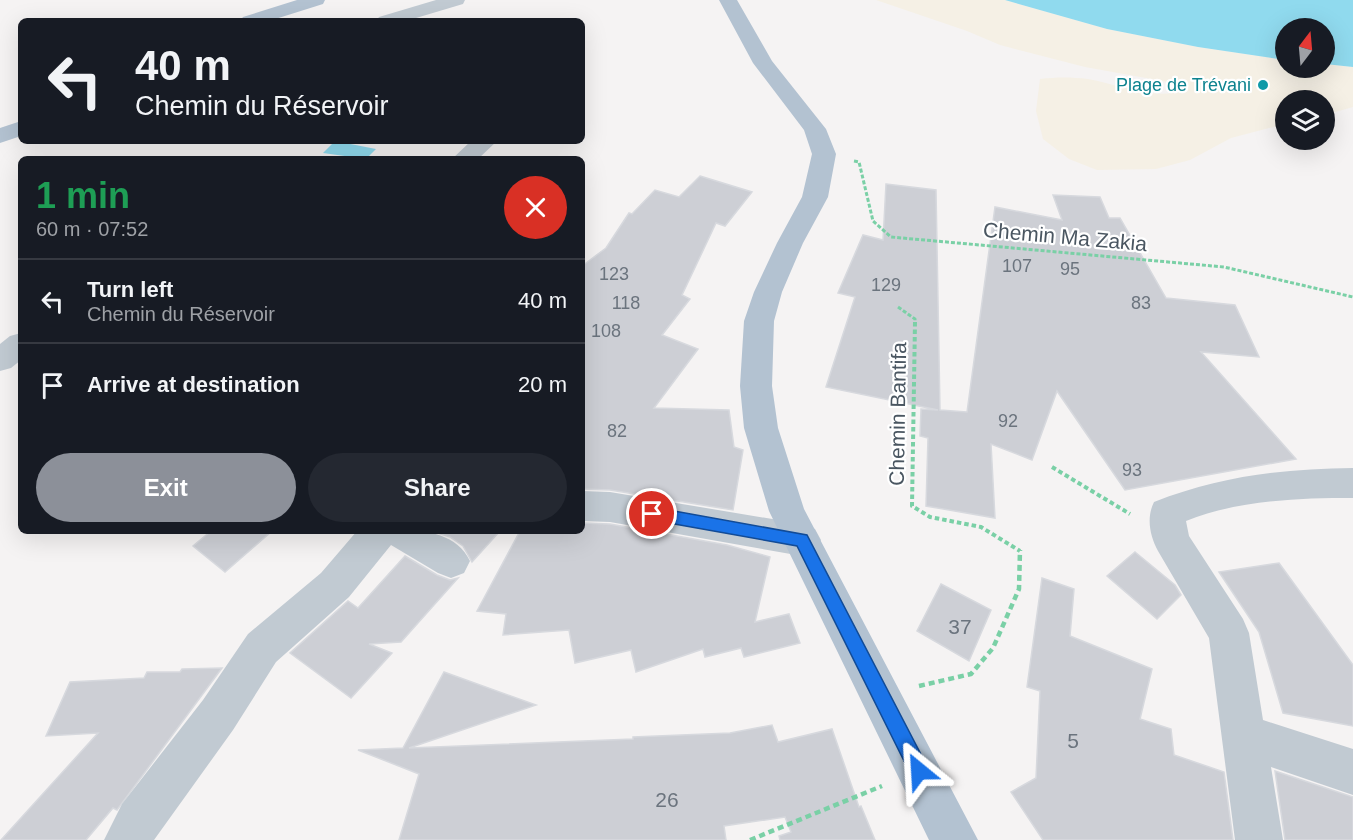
<!DOCTYPE html>
<meta charset="utf-8">
<style>
body{margin:0;font-family:Arial,sans-serif;background:#242831;color:#f1f3f6;height:100vh;display:flex;flex-direction:column;font-size:22px;white-space:nowrap}
*{box-sizing:border-box;margin:0}
p{font-size:20px;color:#9ea1a6}
.icon{flex:none;width:33px;height:33px;fill:none;stroke:currentColor;stroke-width:2;stroke-linecap:round;stroke-linejoin:round}
.map{position:relative;flex:1;overflow:hidden}
.side{position:absolute;left:18px;top:156px;width:567px;height:378px;display:flex;flex-direction:column;background:#171b24;border-radius:9px;box-shadow:0 6px 24px #0002}
.side>*{flex:none}
.guide{position:absolute;left:18px;top:18px;width:567px;height:126px;border-radius:9px;box-shadow:0 6px 24px #0002;background:#171b24;color:#f1f3f6;overflow:hidden}
.needle{width:39px;rotate:16deg}
.buttons{position:absolute;left:1275px;top:18px;display:grid;gap:12px}
.buttons a{display:grid;place-items:center;width:60px;height:60px;border-radius:50%;background:#171b24;box-shadow:0 6px 24px #0002;font-size:30px}
.pin{position:absolute;display:grid;place-items:center;width:51px;height:51px;color:#fff;margin:-26px;border:3px solid #fff;border-radius:50%;box-shadow:0 2px 6px #0007}
.me{position:absolute;width:66px;margin:-33px;rotate:333deg;stroke-linejoin:round;filter:drop-shadow(0 0 4px #0008)}
.turn{display:flex;align-items:center;gap:21px;height:126px;padding:0 18px;font-size:27px}
.turn .icon{width:78px;height:78px;stroke-width:2.5}
.turn b{display:block;font-size:42px;line-height:51px}
.round{display:grid;place-items:center;flex:none;width:63px;height:63px;border-radius:32px;background:#242831}
.head{display:flex;align-items:center;justify-content:space-between;height:102px;padding:0 18px}
h1{font-size:36px;font-weight:800;line-height:45px;color:#1e9e55}
.cta{display:flex;gap:12px;margin-top:auto;padding:12px 18px}
.cta a{flex:1;height:69px;border-radius:36px;background:#8c9099;color:#fff;font-size:24px;font-weight:800;line-height:69px;text-align:center}
.cta a+a{background:#242831;color:#f1f3f6}
ul{padding:0;list-style:none}
li{display:flex;align-items:center;gap:18px;height:84px;padding:0 18px;border-top:2px solid #363941}
li div{flex:1}
li b{display:block;font-size:22px}
li em{font-style:normal}
.map>svg:first-child{display:block}
.sand{fill:#f5f0e5}
.water{fill:#90daee}
.building{fill:#cdcfd5;stroke:#d7d9de;stroke-width:1.5}
.lines{fill:none;stroke-linecap:round;stroke-linejoin:round}
.path-far2{stroke:#7ad0a6;stroke-width:3;stroke-dasharray:4 2;stroke-linecap:butt}
.path-far1{stroke:#7ad0a6;stroke-width:4;stroke-dasharray:4.5 3;stroke-linecap:butt}
.path{stroke:#7ad0a6;stroke-width:4.5;stroke-dasharray:6 4;stroke-linecap:butt}
.street{fill:#c1cad2;fill-rule:evenodd}
.primary{fill:#b3c2d1;fill-rule:evenodd}
.route{fill:#1a73e8;stroke:#114b97;stroke-width:1.5}
.culture-dot{fill:#0f9aa8;stroke:#fff;stroke-width:2}
.labels{text-anchor:middle;stroke-width:4.5;stroke-linejoin:round;paint-order:stroke}
.far-culture-label{font-size:18px;fill:#0d838f;stroke:#fff;text-anchor:end}
.number-label{font-size:18px;fill:#6b747e}
.street-label{font-size:21px;fill:#4a5661;stroke:#fff}
.near-number-label{font-size:21px;fill:#6b747e}
</style>
<div class="map">
<svg width="1353" height="840" viewBox="0 0 1353 840">
<rect width="100%" height="100%" fill="#f5f3f3"/>
<path class="sand" d="M 876,0 L 1005,0 L 1107,29 L 1198,47 L 1285,60 L 1286,68 L 1324,68 L 1325,64 L 1353,67 L 1353,107 L 1325,115 L 1324,100 L 1286,100 L 1285,124 L 1231,138 L 1190,160 L 1156,169 L 1097,170 L 1069,159 L 1043,139 L 1036,111 L 1040,79 C 1057,77 1071,77 1088,79 C 1117,84 1153,100 1181,91 L 1168,82 L 1085,67 L 1000,45 L 967,31 Z"/>
<g class="water">
<polygon points="1005,0 1353,0 1353,67 1325,64 1324,28 1286,28 1285,60 1198,47 1107,29"/>
<polygon points="335,141 376,149 366,159 323,153"/>
</g>
<g class="building">
<polygon points="700,176 752,192 725,226 716,223 682,295 690,299 662,335 698,349 654,408 729,410 734,447 743,450 733,510 610,490 582,489 582,266 606,248 629,213 632,214 655,190 679,197"/>
<polygon points="886,184 936,190 940,410 967,412 995,207 1062,220 1053,195 1100,197 1109,218 1120,218 1166,298 1235,305 1259,357 1201,352 1296,459 1125,490 1057,391 1032,460 991,444 995,518 926,506 928,438 920,436 921,409 938,410 826,387 855,297 838,293 863,235 883,240"/>
<polygon points="582,523 610,524 727,545 770,557 755,622 789,614 800,643 744,657 741,648 705,657 703,649 636,672 631,650 575,663 569,630 503,635 506,614 477,611 520,531 582,531"/>
<polygon points="211,531 272,531 225,572 193,546"/>
<polygon points="432,531 500,531 472,562 463,546 450,537"/>
<polygon points="1135,552 1175,585 1181,595 1157,619 1107,576"/>
<polygon points="405,556 437,575 450,580 458,578 401,642 369,644 392,653 351,698 290,653 348,601 358,608"/>
<polygon points="1279,563 1353,665 1353,726 1283,713 1259,632 1219,572"/>
<polygon points="1042,578 1074,589 1070,636 1152,669 1140,719 1171,729 1174,755 1224,772 1233,840 1043,840 1011,792 1036,778 1040,691 1027,687"/>
<polygon points="941,584 991,610 969,661 917,631"/>
<polygon points="222,668 117,810 113,808 86,840 1,840 98,733 46,736 70,682 144,678 147,672 180,672 182,669"/>
<polygon points="444,672 536,705 409,748 633,739 633,737 730,733 772,725 778,742 832,729 859,807 861,806 875,840 780,840 779,836 791,832 785,817 724,826 726,840 399,840 419,774 358,750 403,748"/>
<polygon points="1275,771 1353,797 1353,840 1285,840"/>
</g>
<g class="lines">
<g class="path-far2">
<polyline points="854,161 859,162 873,221 891,237 1224,267 1353,297"/>
<polyline points="898,307 915,319 915,323"/>
</g>
<g class="path-far1">
<polyline points="915,322 912,506 930,517 981,527 1020,551"/>
<polyline points="1052,467 1130,514"/>
</g>
<g class="path">
<polyline points="919,686 971,674 993,648 1019,589 1020,550"/>
<polyline points="750,840 882,786"/>
</g>
<g class="street">
<polygon points="436,0 465,0 463,4 406,21 376,21 379,17"/>
<polygon points="471,141 497,141 478,159 452,159"/>
<polygon points="21,333 21,360 11,368 0,371 0,344 10,336"/>
<path d="M 1353,468 L 1353,498 C 1297,498 1239,500 1186,521 L 1189,536 L 1243,619 L 1249,633 L 1263,720 L 1353,749 L 1353,795 L 1271,767 L 1283,840 L 1235,840 L 1209,638 L 1158,551 C 1150,536 1146,518 1154,502 C 1221,476 1282,469 1353,468 Z"/>
<polygon points="582,491 610,492 802,524 815,529 821,540 815,551 802,556 610,522 582,521"/>
<path d="M 357,531 C 394,531 451,521 470,561 L 464,573 L 451,578 L 438,573 L 391,545 L 349,597 L 276,662 L 233,730 L 154,840 L 104,840 L 122,804 L 203,700 L 248,634 L 321,573 Z"/>
</g>
<g class="primary">
<polygon points="297,0 325,0 323,4 269,21 240,21 243,17"/>
<polygon points="719,0 737,0 772,61 826,129 836,154 828,197 803,243 782,292 774,321 772,386 778,428 804,509 978,840 929,840 769,511 744,428 740,386 744,321 754,292 777,243 802,197 812,154 804,130 753,63"/>
<polygon points="21,121 21,136 0,143 0,128"/>
</g>
</g>
<polygon class="route" points="652,507 807,535 926,764 928,771 926,777 919,780 912,777 797,546 652,520 647,518 645,514 647,509"/>
<circle class="culture-dot" cx="1263" cy="85" r="6"/>
<g class="labels">
<g class="far-culture-label">
<text x="1251" y="91">Plage de Trévani</text>
</g>
<g class="number-label">
<text x="1017" y="272">107</text>
<text x="1070" y="275">95</text>
<text x="614" y="280">123</text>
<text x="886" y="291">129</text>
<text x="626" y="309">118</text>
<text x="1141" y="309">83</text>
<text x="606" y="337">108</text>
<text x="1008" y="427">92</text>
<text x="617" y="437">82</text>
<text x="1132" y="476">93</text>
</g>
<g class="street-label">
<text transform="translate(1065 237) rotate(5)" y="7">Chemin Ma Zakia</text>
<text transform="translate(898 414) rotate(-89)" y="7">Chemin Bantifa</text>
</g>
<g class="near-number-label">
<text x="960" y="634">37</text>
<text x="1073" y="748">5</text>
<text x="667" y="807">26</text>
</g>
</g>
</svg>
<div class="buttons">
<a><svg class="needle" viewBox="-14 -14 28 28"><path d="M0-13l5 13h-10z" fill="#e53935"/><path d="M0 13l5-13h-10z" fill="#9ea1a6"/></svg></a>
<a><svg class="icon" aria-label="layers" viewBox="0 0 24 24"><path d="M12 4l9 5-9 5-9-5zM3 14l9 5 9-5"/></svg></a>
</div>
<div class="pin" style="left:652px;top:514px;background:#d93025"><svg class="icon" aria-label="arrive" viewBox="0 0 24 24"><path d="M6 21V4h12l-3 4 3 4H6"/></svg></div>
<svg class="me" style="left:919px;top:771px" viewBox="-20 -20 40 40"><path d="M0-17L14 15 0 8-14 15z" fill="#1a73e8" stroke="#fff" stroke-width="4"/></svg>
<div class="guide">
<div class="turn"><svg class="icon" aria-label="left" viewBox="0 0 24 24"><path d="M17 20v-9H6M10 6l-5 5 5 5"/></svg><div><b>40 m</b>Chemin du Réservoir</div></div>
</div>
<section class="side">
<div class="head"><div><h1>1 min</h1><p>60 m · 07:52</p></div><a class="round" style="background:#d93025;color:#fff"><svg class="icon" aria-label="close" viewBox="0 0 24 24"><path d="M6 6l12 12M18 6L6 18"/></svg></a></div>
<ul>
<li><svg class="icon" aria-label="left" viewBox="0 0 24 24"><path d="M17 20v-9H6M10 6l-5 5 5 5"/></svg><div><b>Turn left</b><p>Chemin du Réservoir</p></div><em>40 m</em></li>
<li><svg class="icon" aria-label="arrive" viewBox="0 0 24 24"><path d="M6 21V4h12l-3 4 3 4H6"/></svg><div><b>Arrive at destination</b></div><em>20 m</em></li>
</ul>
<div class="cta"><a>Exit</a><a>Share</a></div>
</section>
</div>
